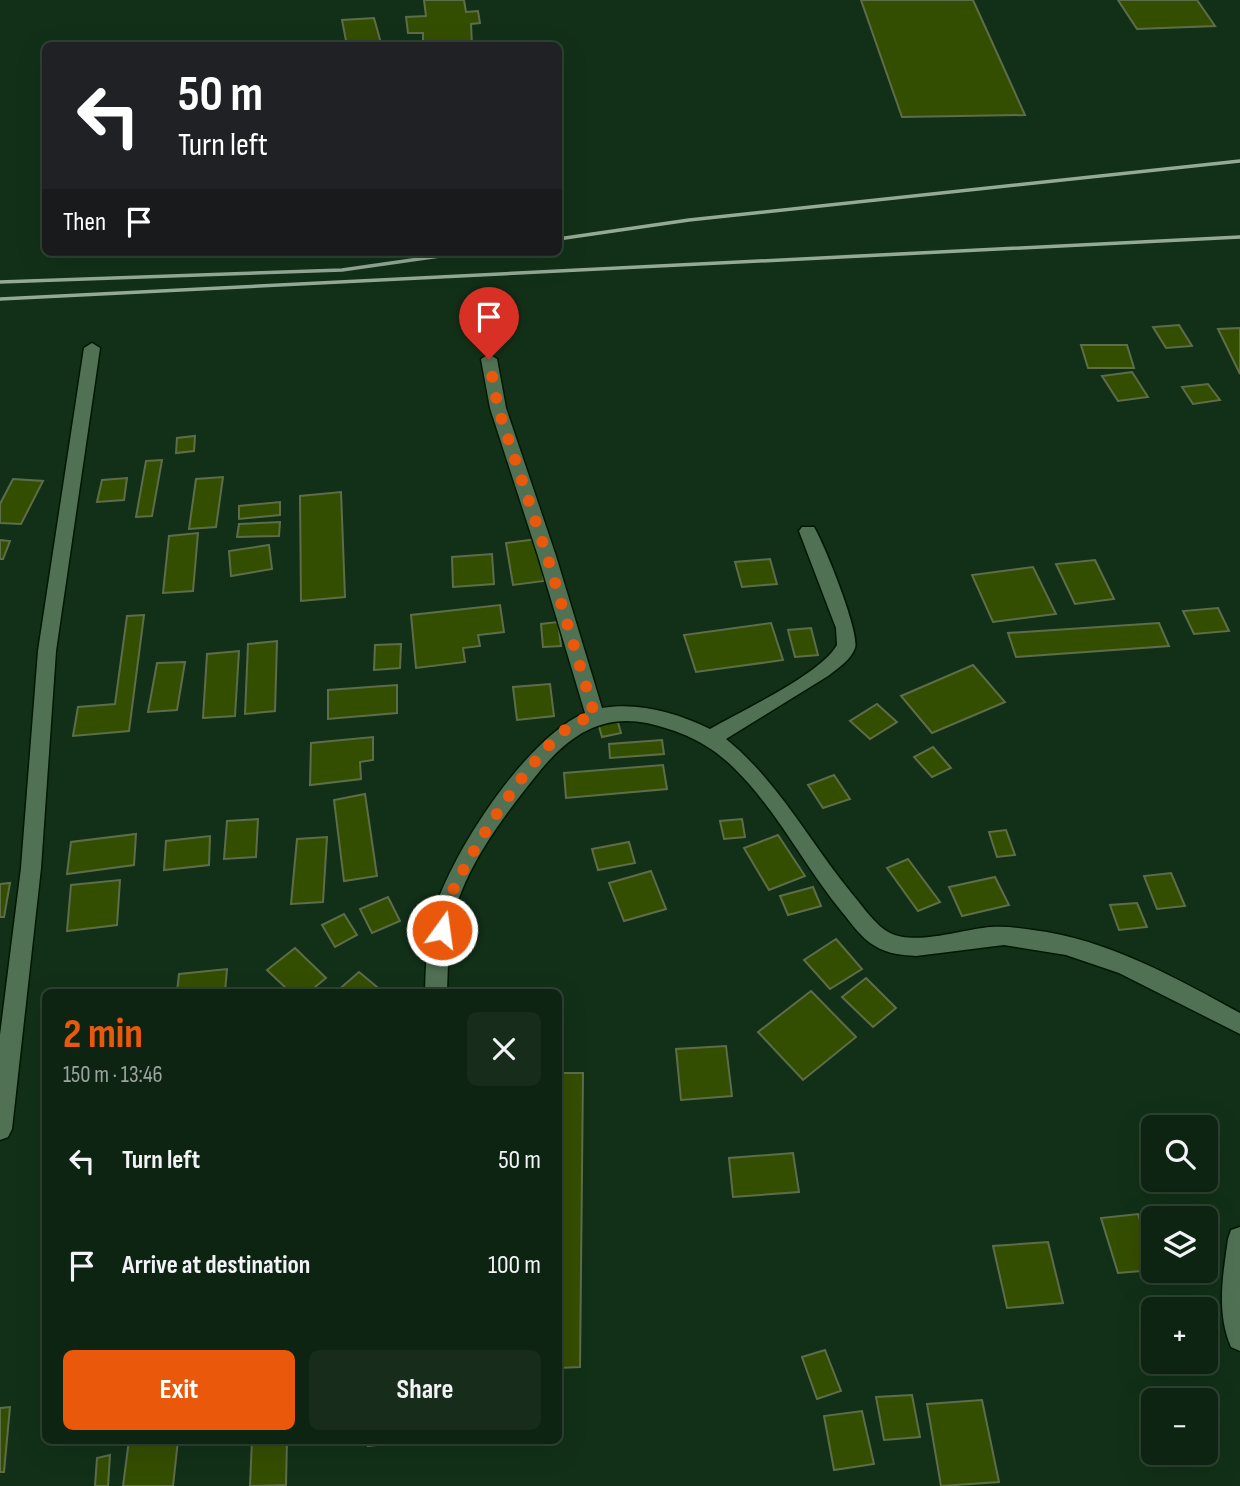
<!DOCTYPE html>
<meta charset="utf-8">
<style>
body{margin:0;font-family:"Sofia Sans Condensed",sans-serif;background:#172c1b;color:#f1f3f6;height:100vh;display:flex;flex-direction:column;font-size:26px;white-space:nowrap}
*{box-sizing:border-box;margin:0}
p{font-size:23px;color:#9ba49f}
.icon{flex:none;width:38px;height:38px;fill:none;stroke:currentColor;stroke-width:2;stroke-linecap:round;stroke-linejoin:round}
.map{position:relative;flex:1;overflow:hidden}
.sheet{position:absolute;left:42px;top:989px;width:520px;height:455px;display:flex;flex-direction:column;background:#0e2412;border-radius:10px;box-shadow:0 7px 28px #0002,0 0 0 2px #2e4132}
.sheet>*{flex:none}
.banner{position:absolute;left:42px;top:42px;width:520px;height:214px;border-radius:10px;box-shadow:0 7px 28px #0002,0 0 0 2px #2e4132;background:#202124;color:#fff;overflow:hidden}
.controls{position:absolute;left:1141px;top:1115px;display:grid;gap:14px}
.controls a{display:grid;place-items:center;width:77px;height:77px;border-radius:10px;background:#0e2412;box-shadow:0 7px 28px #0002,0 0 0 2px #2e4132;font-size:35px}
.pin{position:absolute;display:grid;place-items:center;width:60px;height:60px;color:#fff;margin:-72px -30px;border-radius:50% 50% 50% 0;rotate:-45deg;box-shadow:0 0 7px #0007}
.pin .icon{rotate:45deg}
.me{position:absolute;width:77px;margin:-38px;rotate:14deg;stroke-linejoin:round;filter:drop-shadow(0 0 5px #0008)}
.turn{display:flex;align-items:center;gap:24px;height:147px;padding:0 21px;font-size:32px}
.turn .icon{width:91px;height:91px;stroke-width:2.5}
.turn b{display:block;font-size:49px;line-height:60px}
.then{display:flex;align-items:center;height:66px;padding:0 21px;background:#0003;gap:14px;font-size:26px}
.round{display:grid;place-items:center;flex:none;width:74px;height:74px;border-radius:10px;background:#172c1b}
.summary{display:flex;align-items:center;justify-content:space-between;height:119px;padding:0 21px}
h1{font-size:42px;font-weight:700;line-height:52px;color:#ea580c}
.cta{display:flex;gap:14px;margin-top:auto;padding:14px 21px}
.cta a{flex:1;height:80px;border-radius:10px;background:#ea580c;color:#fff;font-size:28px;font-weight:700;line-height:80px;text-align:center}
.cta a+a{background:#172c1b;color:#f1f3f6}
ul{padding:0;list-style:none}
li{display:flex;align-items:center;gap:21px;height:105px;padding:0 21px}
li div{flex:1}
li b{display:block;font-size:26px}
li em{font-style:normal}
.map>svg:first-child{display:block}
.building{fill:#344e00;stroke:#5d6d4a;stroke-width:2}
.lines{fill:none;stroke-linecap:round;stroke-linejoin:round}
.minor-casing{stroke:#001803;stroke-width:3}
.minor{fill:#517155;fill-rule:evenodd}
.rail{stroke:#94aa97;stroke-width:3.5}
.route{stroke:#ea580c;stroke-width:12;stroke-dasharray:0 21.6}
</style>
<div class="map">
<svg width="1240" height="1486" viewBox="0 0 1240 1486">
<rect width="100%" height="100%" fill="#123018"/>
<g class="building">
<polygon points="424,0 464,0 466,12 478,11 480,23 471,24 472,46 423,46 423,33 408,33 406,17 426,16"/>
<polygon points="861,0 973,0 1025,115 902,117"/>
<polygon points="1118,0 1197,0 1215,26 1137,29"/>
<polygon points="374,18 381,43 347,46 342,20"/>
<polygon points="1179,325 1192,346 1166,348 1153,327"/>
<polygon points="1240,328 1240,374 1218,329"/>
<polygon points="1081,345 1127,345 1134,368 1088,368"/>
<polygon points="1132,372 1148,397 1118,401 1102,376"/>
<polygon points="1208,384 1220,400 1193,404 1182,387"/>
<polygon points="195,436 194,451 176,453 177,438"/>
<polygon points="162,460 152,516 136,517 146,461"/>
<polygon points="223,477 216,527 189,529 196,479"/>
<polygon points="127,478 124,500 97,502 102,480"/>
<polygon points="13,479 43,481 21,524 0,523 0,504"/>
<polygon points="341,492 345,597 301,601 300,496"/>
<polygon points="280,502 280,515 239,519 239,506"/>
<polygon points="280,522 279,536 237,537 239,524"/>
<polygon points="198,533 193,591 163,593 169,536"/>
<polygon points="537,539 544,581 513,585 506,543"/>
<polygon points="0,540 10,541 3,559 0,559"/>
<polygon points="269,545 272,569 231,576 229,551"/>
<polygon points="492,554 494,584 453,587 452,557"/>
<polygon points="770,559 777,584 742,587 735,562"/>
<polygon points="1095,560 1114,599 1075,604 1056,564"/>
<polygon points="1033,567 1056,614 993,622 972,575"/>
<polygon points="500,605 504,632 478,635 480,646 463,648 465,662 416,668 411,615"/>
<polygon points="1218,608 1229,631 1194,634 1183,611"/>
<polygon points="144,615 129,731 73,736 78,707 115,704 127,616"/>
<polygon points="558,622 561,646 543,647 541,624"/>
<polygon points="771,623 783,660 696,672 684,635"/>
<polygon points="1159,623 1169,646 1016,657 1008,633"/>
<polygon points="811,628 818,655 795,657 788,630"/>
<polygon points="277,641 275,711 245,714 248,644"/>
<polygon points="401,644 400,668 374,670 375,645"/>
<polygon points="239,651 235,716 203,718 207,654"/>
<polygon points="185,662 177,710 148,712 157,663"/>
<polygon points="973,665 1005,702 932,733 901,696"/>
<polygon points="550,684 554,716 517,720 513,687"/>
<polygon points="397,685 397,713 328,719 328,690"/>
<polygon points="877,704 897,722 870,739 850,721"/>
<polygon points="617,719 621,733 602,737 598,723"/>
<polygon points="373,737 373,760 360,762 361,779 310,785 311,743"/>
<polygon points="662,740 664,754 610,758 609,744"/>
<polygon points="933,747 951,768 932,777 914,757"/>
<polygon points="663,765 667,789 566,798 564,773"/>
<polygon points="834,775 850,799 823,808 808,785"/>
<polygon points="365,794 377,876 344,881 334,800"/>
<polygon points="258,819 256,857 224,859 227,821"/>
<polygon points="742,819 745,837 724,839 720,821"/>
<polygon points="1006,830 1015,855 997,857 989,832"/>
<polygon points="136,834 134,865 67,874 71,842"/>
<polygon points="778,835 805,876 769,890 744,848"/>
<polygon points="210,836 209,865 164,870 166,841"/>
<polygon points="327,837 323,902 291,904 297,839"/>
<polygon points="629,842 635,863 598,870 592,849"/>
<polygon points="908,859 940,902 918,911 887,868"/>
<polygon points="651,871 666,909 624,921 609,883"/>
<polygon points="1171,873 1185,906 1157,909 1144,876"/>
<polygon points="995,877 1009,905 962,916 949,887"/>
<polygon points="120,880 117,925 67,931 71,885"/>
<polygon points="10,883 4,917 0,917 0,884"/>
<polygon points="813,887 821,906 788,915 780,896"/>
<polygon points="388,897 400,921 372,933 360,909"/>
<polygon points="1137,903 1147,927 1119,930 1110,905"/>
<polygon points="344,914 357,935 335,947 322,925"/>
<polygon points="836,939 862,969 830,989 804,960"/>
<polygon points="295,948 326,978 309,992 290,992 267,970"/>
<polygon points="227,969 225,992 177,992 179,974"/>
<polygon points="359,972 383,992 336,992"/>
<polygon points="866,978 896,1008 873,1027 842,997"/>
<polygon points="811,991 856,1037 803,1080 758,1032"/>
<polygon points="726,1046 732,1096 681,1100 676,1049"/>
<polygon points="558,1073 583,1073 580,1367 558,1368"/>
<polygon points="793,1153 799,1192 733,1197 729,1158"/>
<polygon points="1138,1214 1153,1261 1153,1270 1118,1273 1101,1218"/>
<polygon points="1048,1242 1063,1303 1007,1308 993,1246"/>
<polygon points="825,1350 841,1391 817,1399 802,1357"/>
<polygon points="912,1395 920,1437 884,1440 876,1397"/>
<polygon points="982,1400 999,1482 941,1486 927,1404"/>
<polygon points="10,1407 4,1472 0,1472 0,1408"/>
<polygon points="862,1411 874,1464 834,1470 824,1416"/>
<polygon points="129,1440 178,1440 173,1486 123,1486"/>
<polygon points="252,1440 287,1440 286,1485 250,1486"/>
<polygon points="368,1440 418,1440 418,1441 368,1446"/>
<polygon points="110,1455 108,1486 95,1486 97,1458"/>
</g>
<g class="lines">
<defs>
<g id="minor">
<polygon points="92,343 100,348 56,651 41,868 12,1129 8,1137 0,1140 0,1035 21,868 38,651 84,348"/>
<path d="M 489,354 L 497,359 L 506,408 L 556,556 L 602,708 C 639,702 677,713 710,729 C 741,711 821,674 837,645 L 836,628 L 799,531 L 802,527 L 814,527 C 824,544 860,632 855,648 C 851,660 838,668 828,676 L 726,739 C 779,782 810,843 853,895 C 864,908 876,926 890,933 C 916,946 963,929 991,927 C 1005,926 1019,928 1033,930 C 1107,939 1176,978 1240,1013 L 1240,1034 L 1119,973 L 1066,955 L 1004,945 L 916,956 C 902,955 888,954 875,946 C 862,939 852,924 842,912 C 804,866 777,810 734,768 C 709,743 681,731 647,723 C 597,713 564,740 535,777 C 503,817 465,867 453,918 C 448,943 448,968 447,992 L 425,992 C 426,966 426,937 434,912 C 452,852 527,737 585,713 L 538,556 L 490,408 L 481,359 Z"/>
<path d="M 1240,1227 L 1240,1351 L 1231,1347 C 1216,1312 1223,1275 1228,1239 L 1231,1230 Z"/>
</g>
</defs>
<use href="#minor" class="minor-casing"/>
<use href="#minor" class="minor"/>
<g class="rail">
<polyline points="558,239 689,220 1240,161"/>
<polyline points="0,282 342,270 468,252"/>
<polyline points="0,299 1240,237"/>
</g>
</g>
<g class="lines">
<path class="route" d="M 442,930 C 443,923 443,915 445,909 C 461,864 534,747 575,723 C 580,720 589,718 595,716 L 547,556 L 498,408 L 489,359"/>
</g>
</svg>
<div class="controls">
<a><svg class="icon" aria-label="search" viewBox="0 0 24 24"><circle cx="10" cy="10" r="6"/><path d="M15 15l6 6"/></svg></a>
<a><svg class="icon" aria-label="layers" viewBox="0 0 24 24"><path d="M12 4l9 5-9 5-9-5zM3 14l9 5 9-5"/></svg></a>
<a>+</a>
<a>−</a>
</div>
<div class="pin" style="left:489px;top:359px;background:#d93025"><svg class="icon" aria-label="arrive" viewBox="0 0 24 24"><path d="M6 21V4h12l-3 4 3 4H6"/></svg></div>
<svg class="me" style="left:442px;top:930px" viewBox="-20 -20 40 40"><circle r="17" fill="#ea580c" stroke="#fff" stroke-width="3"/><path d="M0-11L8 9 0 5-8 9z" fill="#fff"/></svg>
<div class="banner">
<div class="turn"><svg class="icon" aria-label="left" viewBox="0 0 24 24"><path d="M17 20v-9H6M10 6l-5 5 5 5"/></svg><div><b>50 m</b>Turn left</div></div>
<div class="then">Then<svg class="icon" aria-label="arrive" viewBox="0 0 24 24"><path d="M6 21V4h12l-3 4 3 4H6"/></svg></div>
</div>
<section class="sheet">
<div class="summary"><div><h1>2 min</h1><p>150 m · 13:46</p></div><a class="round"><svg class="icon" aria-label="close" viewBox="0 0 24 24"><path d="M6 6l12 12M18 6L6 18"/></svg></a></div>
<ul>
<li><svg class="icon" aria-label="left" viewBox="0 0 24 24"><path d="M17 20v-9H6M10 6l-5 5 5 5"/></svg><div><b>Turn left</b></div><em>50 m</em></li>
<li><svg class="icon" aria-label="arrive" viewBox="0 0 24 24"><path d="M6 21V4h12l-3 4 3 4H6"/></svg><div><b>Arrive at destination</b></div><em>100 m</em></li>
</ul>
<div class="cta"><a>Exit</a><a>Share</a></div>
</section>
</div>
